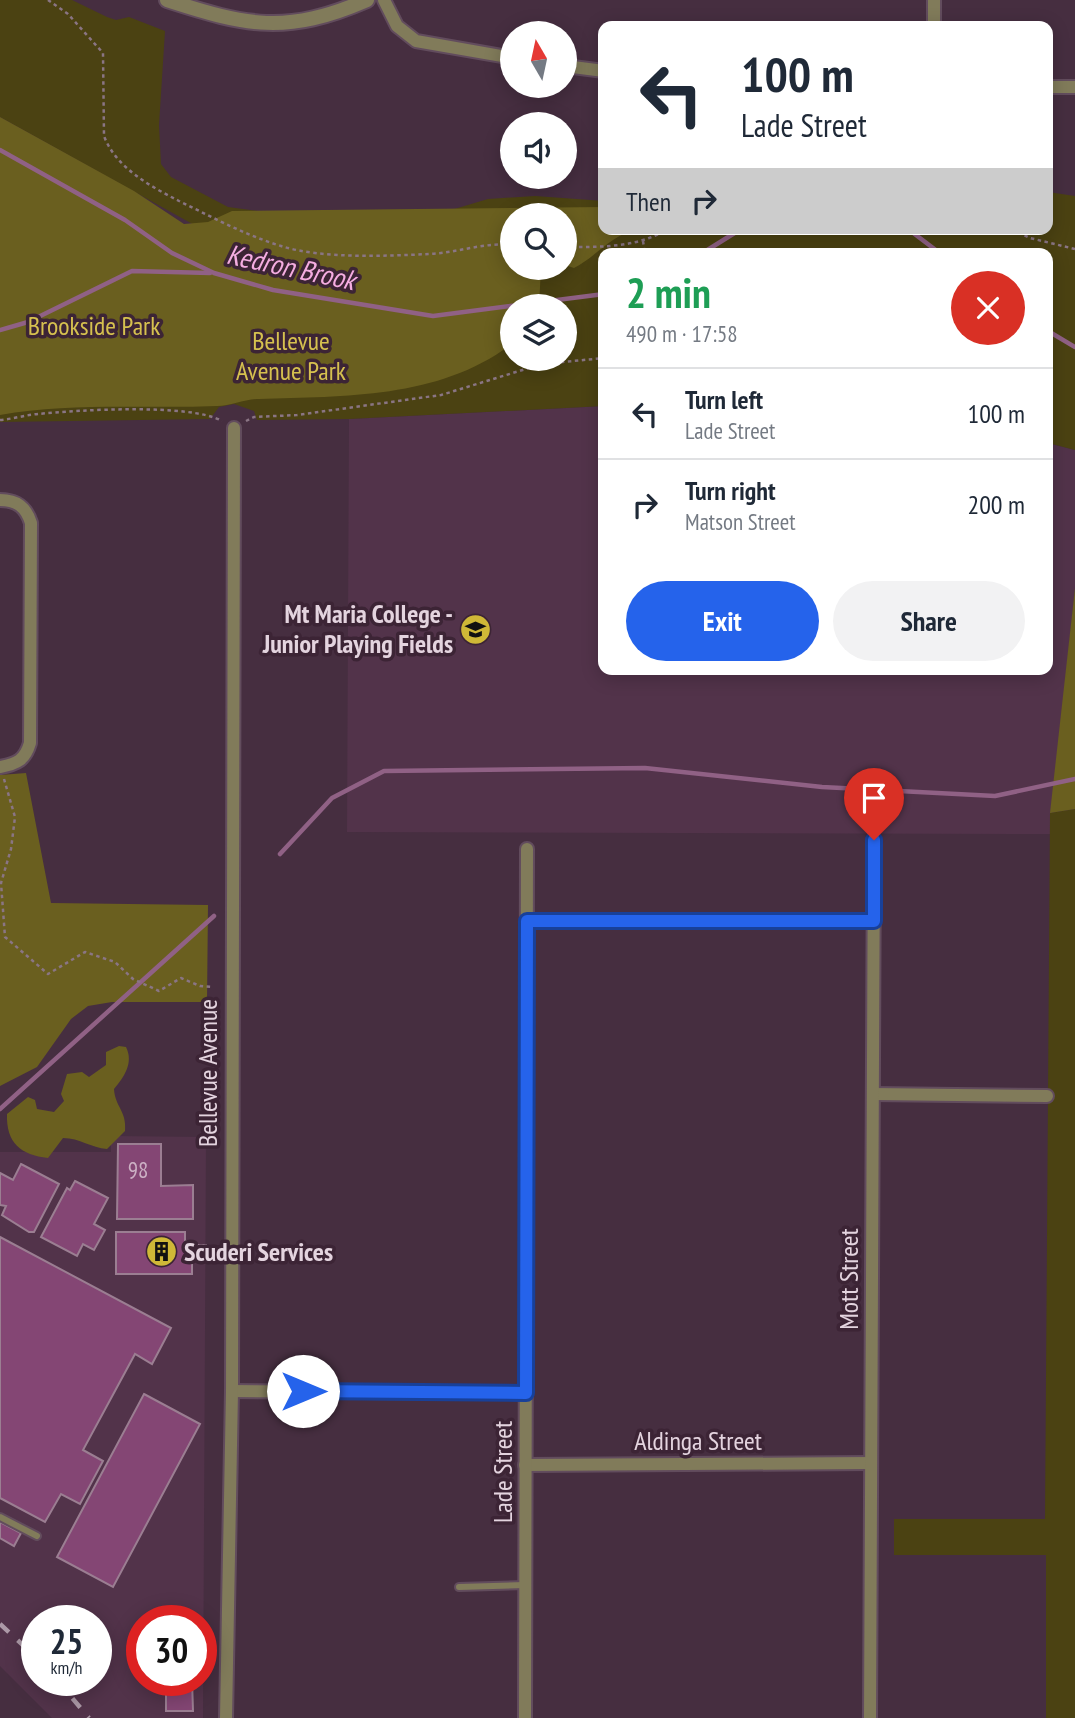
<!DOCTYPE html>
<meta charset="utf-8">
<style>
body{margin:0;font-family:"PT Sans Narrow",sans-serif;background:#f2f2f3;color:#1f2937;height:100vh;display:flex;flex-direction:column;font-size:26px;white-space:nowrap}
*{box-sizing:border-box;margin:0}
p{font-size:23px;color:#747a83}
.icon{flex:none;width:38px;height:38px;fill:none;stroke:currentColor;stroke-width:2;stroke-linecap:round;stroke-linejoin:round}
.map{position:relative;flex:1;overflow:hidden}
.sheet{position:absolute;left:598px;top:248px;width:455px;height:427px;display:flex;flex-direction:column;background:#fff;border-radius:14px;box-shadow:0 4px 18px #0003}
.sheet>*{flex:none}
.hud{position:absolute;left:598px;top:21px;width:455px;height:214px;border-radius:14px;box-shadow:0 4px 18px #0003;background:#fff;color:#1f2937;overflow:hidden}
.needle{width:46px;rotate:351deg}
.buttons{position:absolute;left:500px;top:21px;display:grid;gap:14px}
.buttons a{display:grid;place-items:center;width:77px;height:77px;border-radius:50%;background:#fff;box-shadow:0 4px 18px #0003;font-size:35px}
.speed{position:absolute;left:21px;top:1605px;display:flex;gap:14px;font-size:35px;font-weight:700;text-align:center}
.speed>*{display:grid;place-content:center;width:91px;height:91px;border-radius:50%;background:#fff;box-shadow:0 4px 18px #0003;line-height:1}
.speed small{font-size:18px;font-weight:400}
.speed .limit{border:10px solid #d22;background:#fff;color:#111}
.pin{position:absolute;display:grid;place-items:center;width:60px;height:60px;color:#fff;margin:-72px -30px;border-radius:50% 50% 50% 0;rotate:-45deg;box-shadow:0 0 7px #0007}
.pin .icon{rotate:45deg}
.me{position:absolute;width:77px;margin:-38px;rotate:90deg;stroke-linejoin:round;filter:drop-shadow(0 0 5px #0008)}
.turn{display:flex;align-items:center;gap:24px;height:147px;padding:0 28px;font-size:32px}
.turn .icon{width:91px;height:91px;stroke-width:2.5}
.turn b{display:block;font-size:49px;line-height:60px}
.then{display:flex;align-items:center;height:66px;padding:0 28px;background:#0003;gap:14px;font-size:26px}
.round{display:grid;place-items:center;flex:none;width:74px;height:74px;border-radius:37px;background:#f2f2f3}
.overview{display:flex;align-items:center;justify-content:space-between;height:119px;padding:0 28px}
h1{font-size:42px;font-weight:600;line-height:52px;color:#1e9e55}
.button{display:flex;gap:14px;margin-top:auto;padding:14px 28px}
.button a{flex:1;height:80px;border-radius:42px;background:#2563eb;color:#fff;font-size:28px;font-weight:600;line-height:80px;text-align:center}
.button a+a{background:#f2f2f3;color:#1f2937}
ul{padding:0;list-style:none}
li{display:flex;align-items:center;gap:21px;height:91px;padding:0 28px;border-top:2px solid #e0e1e3}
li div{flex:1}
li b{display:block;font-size:26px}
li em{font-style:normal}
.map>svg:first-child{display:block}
.built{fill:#52334a;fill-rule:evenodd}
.green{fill:#4b4212;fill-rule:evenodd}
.forest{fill:#6a5f1f}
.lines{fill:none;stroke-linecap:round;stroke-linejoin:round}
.stream{stroke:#906185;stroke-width:4.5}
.building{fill:#844674;stroke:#9b7e92;stroke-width:2}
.service-casing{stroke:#624c5d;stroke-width:10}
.minor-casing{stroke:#624c5d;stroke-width:16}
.tertiary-casing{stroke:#624c5d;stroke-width:18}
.path{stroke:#8a7584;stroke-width:2.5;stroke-dasharray:3.5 3.5;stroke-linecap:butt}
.service{stroke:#817b5a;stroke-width:6}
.minor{stroke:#817b5a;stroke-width:12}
.tertiary{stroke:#817b5a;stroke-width:14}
.rail{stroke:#ac99a7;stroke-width:4.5;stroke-dasharray:12 12;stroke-linecap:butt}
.route-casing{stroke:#184099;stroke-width:18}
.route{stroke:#2563eb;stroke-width:12}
.labels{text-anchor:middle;stroke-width:7;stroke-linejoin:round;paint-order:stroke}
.number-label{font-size:23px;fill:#ccb0c4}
.park-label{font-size:26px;fill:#d6c14f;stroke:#3c2435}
.poi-label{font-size:26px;font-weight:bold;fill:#e4d4df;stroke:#3c2435;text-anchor:end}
.street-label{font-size:26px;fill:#e4d4df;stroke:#3c2435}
.water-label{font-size:28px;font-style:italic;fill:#f5ade1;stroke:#3c2435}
</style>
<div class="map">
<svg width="1075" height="1718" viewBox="0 0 1075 1718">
<rect width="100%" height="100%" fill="#462e40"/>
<g class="built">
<polygon points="604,406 604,670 1048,670 1048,443 1075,450 1075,588 1050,834 347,832 349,419"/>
<path d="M 111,1136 L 206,1137 L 203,1718 L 52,1718 L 0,1666 L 0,1152 L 111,1152 ZM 37,1620 L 96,1620 L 96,1680 L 37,1680 ZM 142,1620 L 201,1620 L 201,1680 L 142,1680 Z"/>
</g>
<g class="green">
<path d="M 0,0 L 72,0 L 107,17 L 116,20 L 129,17 L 165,31 L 159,125 L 161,164 L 171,177 L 228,207 L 387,229 L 488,199 L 535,196 L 604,201 L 604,229 L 1048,229 L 1048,192 L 1075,196 L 1075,450 L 1048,443 L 1048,254 L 604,254 L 604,406 L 349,419 L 257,420 L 254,411 L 234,404 L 219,407 L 210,419 L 0,422 L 0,232 L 205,231 L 0,117 ZM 513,215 L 565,215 L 565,268 L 513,268 ZM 513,306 L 565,306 L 565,359 L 513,359 Z"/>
<polygon points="1075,809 1075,1718 1046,1718 1046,1555 894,1555 894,1519 1045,1519 1050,813"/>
</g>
<g class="forest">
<path d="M 0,117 L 134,191 L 184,224 L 208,222 L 232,211 L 604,207 L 604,229 L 638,229 C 612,234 596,257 574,268 L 565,265 L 565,215 L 513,215 L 513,268 L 541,268 L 539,306 L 513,306 L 513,343 C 440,399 346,396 259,399 C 245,399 231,406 217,406 C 145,409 71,402 0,415 Z"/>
<polygon points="1075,588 1075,809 1050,813"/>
<polygon points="26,773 51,903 208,905 207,1002 112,1002 88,1006 71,1019 37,1067 0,1086 0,775"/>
<path d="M 119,1046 L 126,1047 C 134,1063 124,1077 114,1089 C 115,1107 127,1111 125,1131 L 107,1149 C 91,1148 80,1138 63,1138 L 48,1158 C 21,1155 6,1143 7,1114 L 28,1097 L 35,1100 L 37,1109 L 54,1112 L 64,1101 L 61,1094 L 67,1074 L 82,1072 L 89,1077 L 106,1065 L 106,1052 Z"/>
</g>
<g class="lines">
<g class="stream">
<polyline points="0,150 125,220 172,253 214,273 273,290 433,316 604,294"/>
<polyline points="908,229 941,254"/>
<polyline points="701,254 741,229"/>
<polyline points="0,330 28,322 132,271 210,273"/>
<polyline points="1048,331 1075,347"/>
<polyline points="280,854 332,798 384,771 645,768 822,787 995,796 1075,779"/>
<polyline points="0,1109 214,916"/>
</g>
</g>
<g class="building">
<polygon points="118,1144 161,1144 161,1186 193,1185 193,1219 117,1219"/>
<polygon points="21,1164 59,1184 34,1232 29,1232 2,1215 6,1206 0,1205 0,1173 13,1180"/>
<polygon points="75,1181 108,1198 94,1224 105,1230 94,1250 83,1244 77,1256 41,1237 67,1188 70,1190"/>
<polygon points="116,1232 185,1232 185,1241 192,1241 192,1245 206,1245 206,1260 192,1260 192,1274 116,1274"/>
<polygon points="0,1237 171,1328 152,1364 135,1354 83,1450 103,1461 80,1504 61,1494 45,1522 0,1498"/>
<polygon points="144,1394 200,1424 113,1587 57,1557"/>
<polygon points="0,1522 21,1533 14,1546 0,1538"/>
<polygon points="134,1627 142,1627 142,1641 135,1641"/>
<rect x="135" y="1649" width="7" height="14"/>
<polygon points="166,1680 192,1680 193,1711 166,1711"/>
</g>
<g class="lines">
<defs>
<g id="service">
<polyline points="0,1517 37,1536"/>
<polyline points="459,1587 525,1585"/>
</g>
<g id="minor">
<polyline points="384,0 397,26 416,41 513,58"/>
<polyline points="934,26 934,0"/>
<polyline points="565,66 604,71"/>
<polyline points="1048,87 1075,87"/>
<path d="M 0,500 C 17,500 26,507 31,523 L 30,743 C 25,760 17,764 0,767"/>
<polyline points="527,921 874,921"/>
<polyline points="873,1094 1047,1096"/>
<polyline points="232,1391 526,1393"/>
<polyline points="525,1465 871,1463"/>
<polyline points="226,1718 232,1391 234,428"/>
<polyline points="525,1718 527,849"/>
<polyline points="870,1718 874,840"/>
</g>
<path id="tertiary" d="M 167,0 C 247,26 286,35 367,0"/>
</defs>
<use href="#service" class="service-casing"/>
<use href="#minor" class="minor-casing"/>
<use href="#tertiary" class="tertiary-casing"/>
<g class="path">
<path d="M 48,0 L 68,14 L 103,53 L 104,136 C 116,168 150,186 179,201 C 212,217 245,235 281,246 C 322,259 385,256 429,254 C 457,253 483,242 513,245"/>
<polyline points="1012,229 1030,238 1075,249"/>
<polyline points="643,241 645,254"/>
<path d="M 565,247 C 600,247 637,248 668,229"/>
<path d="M 0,420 C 13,419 25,415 38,414 C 78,410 190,403 222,421"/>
<polyline points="246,421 254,417 297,415 441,395 542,364 604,358"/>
<polyline points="4,779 15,817 11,849 1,883 5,937 48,974 85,952 115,962 133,979 159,991 181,978 200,986 213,987"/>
</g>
<use href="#service" class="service"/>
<use href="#minor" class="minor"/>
<use href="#tertiary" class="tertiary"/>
<g class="rail">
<polyline points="0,1624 37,1658"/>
<polyline points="57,1680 89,1718"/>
</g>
</g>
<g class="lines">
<defs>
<polyline id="route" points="303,1391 526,1393 527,921 874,921 874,840"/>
</defs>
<use href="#route" class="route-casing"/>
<use href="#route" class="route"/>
</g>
<defs>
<symbol id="school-disc" viewBox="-11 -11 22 22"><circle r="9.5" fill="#cfb837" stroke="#3c2435"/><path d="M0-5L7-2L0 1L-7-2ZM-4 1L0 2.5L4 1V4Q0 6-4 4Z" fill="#111"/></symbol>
<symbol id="building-disc" viewBox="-11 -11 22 22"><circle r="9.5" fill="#cfb837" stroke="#3c2435"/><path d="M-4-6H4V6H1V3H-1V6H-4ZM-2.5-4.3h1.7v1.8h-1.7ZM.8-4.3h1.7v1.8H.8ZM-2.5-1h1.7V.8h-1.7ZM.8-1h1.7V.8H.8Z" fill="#111"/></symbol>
</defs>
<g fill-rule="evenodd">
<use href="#school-disc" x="458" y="612" width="35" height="35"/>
<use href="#building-disc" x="144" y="1234" width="35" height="35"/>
</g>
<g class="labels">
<g class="number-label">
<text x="138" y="1178">98</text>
</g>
<g class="park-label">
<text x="94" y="335">Brookside Park</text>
<text x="291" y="350">Bellevue<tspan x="291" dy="30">Avenue Park</tspan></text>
</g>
<g class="poi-label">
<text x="453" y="623">Mt Maria College -<tspan x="453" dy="30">Junior Playing Fields</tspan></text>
<text x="184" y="1261" text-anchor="start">Scuderi Services</text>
</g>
<g class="street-label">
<text transform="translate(208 1073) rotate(-90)" y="9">Bellevue Avenue</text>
<text transform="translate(849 1279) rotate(-90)" y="9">Mott Street</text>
<text x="698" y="1450">Aldinga Street</text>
<text transform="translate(503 1472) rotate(-90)" y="9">Lade Street</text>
</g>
<g class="water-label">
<text transform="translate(291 267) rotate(12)" y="10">Kedron Brook</text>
</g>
</g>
</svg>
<div class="buttons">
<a><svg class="needle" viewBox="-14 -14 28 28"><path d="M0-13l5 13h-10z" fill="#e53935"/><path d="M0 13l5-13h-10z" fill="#747a83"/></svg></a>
<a><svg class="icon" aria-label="sound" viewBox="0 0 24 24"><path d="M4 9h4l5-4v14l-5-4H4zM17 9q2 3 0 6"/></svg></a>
<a><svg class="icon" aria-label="search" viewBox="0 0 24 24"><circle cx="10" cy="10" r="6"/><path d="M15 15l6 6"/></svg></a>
<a><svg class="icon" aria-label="layers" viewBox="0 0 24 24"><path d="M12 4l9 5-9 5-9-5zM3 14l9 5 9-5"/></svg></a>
</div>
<div class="speed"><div>25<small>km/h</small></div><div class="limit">30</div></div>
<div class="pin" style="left:874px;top:840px;background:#d93025"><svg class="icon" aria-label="arrive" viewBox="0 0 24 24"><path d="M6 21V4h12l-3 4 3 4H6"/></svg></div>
<svg class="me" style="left:303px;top:1391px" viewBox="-20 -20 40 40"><circle r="19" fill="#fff"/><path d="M0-13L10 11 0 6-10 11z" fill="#2563eb"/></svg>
<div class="hud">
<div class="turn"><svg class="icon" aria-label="left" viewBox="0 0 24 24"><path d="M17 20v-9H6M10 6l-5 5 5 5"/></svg><div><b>100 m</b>Lade Street</div></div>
<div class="then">Then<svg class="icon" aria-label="right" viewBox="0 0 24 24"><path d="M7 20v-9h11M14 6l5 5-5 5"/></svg></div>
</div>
<section class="sheet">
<div class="overview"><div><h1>2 min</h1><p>490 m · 17:58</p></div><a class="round" style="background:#d93025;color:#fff"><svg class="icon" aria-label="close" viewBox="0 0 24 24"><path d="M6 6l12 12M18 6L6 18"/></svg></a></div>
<ul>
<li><svg class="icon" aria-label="left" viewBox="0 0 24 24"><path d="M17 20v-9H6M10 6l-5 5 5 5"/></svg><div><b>Turn left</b><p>Lade Street</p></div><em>100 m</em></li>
<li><svg class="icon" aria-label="right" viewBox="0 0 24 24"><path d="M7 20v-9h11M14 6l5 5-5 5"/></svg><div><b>Turn right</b><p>Matson Street</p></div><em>200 m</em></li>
</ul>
<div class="button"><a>Exit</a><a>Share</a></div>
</section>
</div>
